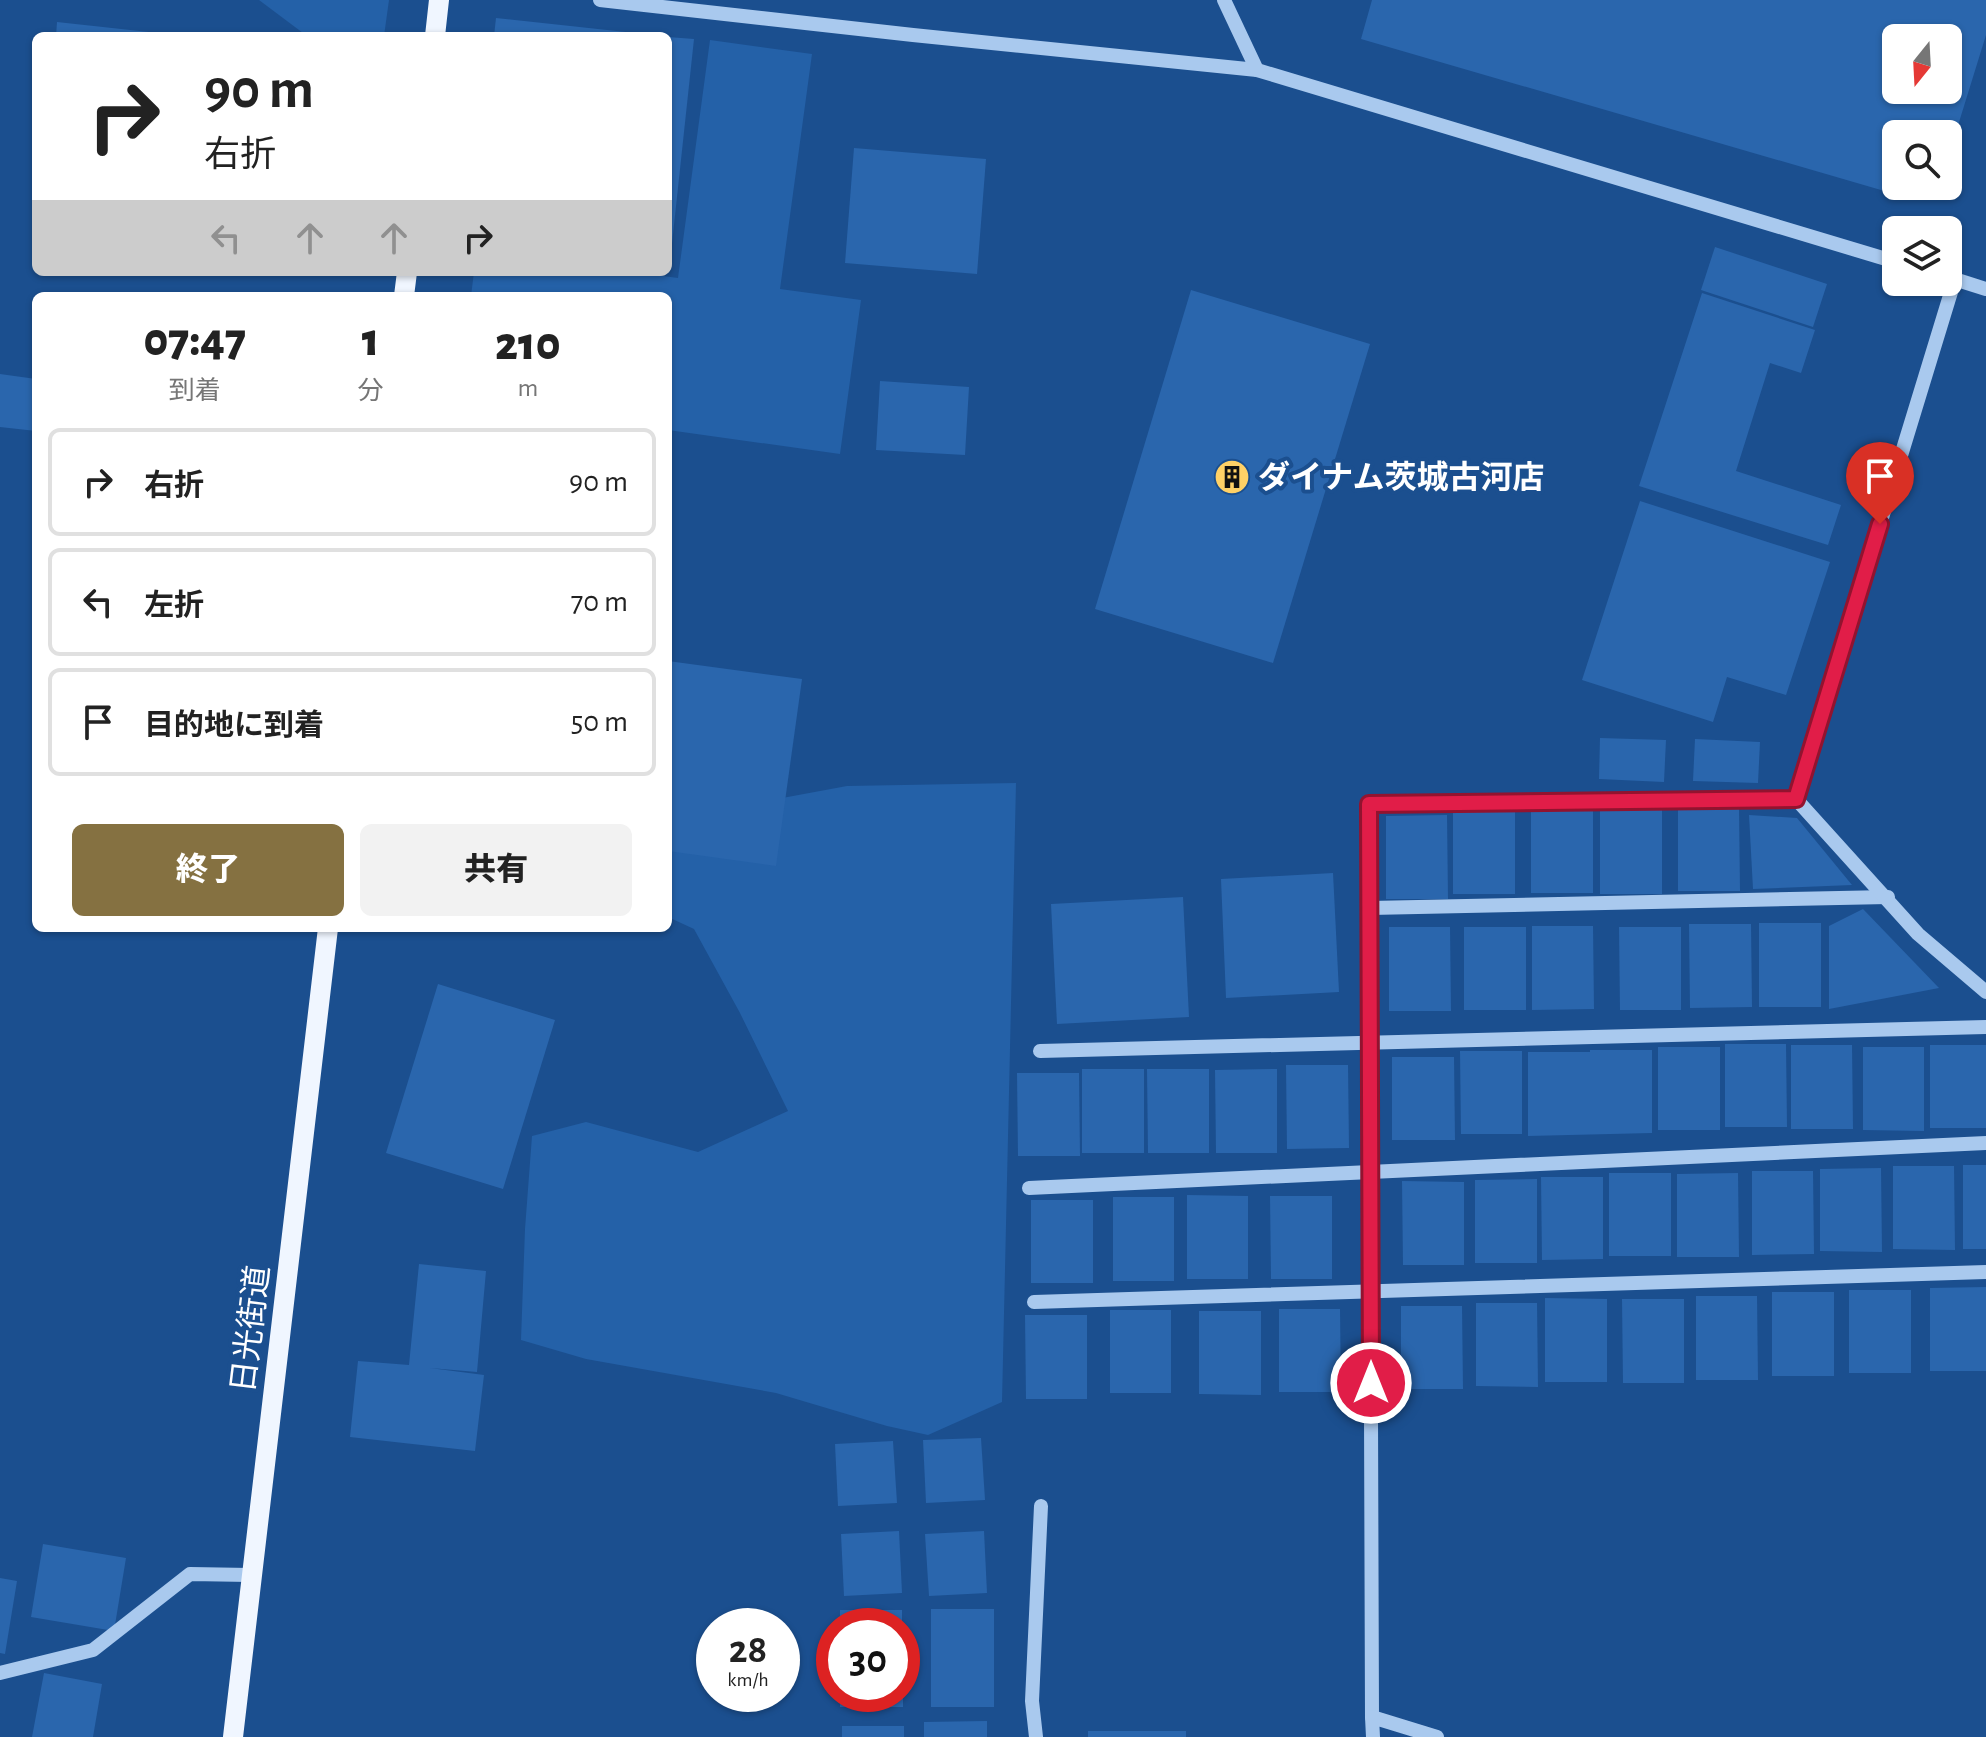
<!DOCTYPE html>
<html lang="ja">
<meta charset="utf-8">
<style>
body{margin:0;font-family:"Alegreya Sans","Noto Sans JP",sans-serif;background:#f2f2f2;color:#222;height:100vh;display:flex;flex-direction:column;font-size:30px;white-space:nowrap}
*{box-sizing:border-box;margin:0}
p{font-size:26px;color:#767676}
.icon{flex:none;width:44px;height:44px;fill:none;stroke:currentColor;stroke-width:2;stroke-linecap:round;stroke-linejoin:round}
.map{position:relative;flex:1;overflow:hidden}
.sheet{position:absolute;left:32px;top:292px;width:640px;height:640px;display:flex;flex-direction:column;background:#fff;border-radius:12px;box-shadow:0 2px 6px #0004}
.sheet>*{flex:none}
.top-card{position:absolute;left:32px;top:32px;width:640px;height:244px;border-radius:12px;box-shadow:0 2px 6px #0004;background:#fff;color:#222;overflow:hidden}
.needle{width:52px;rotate:198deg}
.fabs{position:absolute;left:1882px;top:24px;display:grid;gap:16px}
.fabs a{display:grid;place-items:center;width:80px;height:80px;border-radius:12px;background:#fff;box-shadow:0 2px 6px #0004;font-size:40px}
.speed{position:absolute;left:696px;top:1608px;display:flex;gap:16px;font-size:40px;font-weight:700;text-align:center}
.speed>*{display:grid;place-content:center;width:104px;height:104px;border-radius:50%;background:#fff;box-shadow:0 2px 6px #0004;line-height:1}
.speed small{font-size:20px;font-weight:400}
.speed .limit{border:12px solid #d22;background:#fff;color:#111}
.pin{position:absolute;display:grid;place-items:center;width:68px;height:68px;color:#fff;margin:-82px -34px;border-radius:50% 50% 50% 0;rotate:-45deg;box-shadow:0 0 8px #0007}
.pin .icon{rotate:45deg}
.me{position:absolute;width:88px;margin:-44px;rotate:0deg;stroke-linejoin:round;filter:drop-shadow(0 0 6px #0008)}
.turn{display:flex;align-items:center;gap:28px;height:168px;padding:0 40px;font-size:36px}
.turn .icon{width:104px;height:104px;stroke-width:2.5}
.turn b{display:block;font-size:56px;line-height:68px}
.lanes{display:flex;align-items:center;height:76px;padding:0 40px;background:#0003;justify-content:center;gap:40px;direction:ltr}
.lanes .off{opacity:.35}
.eta{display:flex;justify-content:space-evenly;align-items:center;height:136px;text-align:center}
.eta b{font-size:48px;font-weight:800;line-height:56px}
.primary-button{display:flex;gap:16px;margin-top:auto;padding:16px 40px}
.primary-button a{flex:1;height:92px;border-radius:12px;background:#857141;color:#fff;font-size:32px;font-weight:800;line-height:92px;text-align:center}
.primary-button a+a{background:#f2f2f2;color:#222}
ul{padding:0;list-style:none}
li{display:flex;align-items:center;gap:24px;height:108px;margin:0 16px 12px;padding:0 24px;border:4px solid #e0e0e0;border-radius:12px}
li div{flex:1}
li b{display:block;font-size:30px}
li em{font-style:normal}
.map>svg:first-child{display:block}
.green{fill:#2461a8}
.building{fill:#2a66ad;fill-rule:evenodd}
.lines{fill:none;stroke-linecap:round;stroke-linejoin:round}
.minor{stroke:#a9c9ee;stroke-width:14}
.major{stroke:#f0f6ff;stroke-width:20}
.route-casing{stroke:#92132f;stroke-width:20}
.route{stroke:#e11d48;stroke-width:14}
.labels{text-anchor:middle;stroke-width:8;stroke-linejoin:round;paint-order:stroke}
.poi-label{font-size:32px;font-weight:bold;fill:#fff;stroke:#1b4f8f;text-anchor:start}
.street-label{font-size:32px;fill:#fff;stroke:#1b4f8f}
</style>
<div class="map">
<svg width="1986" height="1737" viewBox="0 0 1986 1737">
<rect width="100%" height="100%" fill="#1b4f8f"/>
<g class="green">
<polygon points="259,0 389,0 384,36 307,36"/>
<polygon points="710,40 812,54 780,289 861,300 840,454 668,430 668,296 471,296 474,272 633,272 678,278"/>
<polygon points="1016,783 1002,1402 928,1435 887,1426 776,1393 586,1359 521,1340 525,1229 532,1136 586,1122 698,1152 788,1111 740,1013 694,929 668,917 668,802 760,802 847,786"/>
</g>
<g class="building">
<path d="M 1372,0 L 1986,0 L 1986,35 L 1951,148 L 1948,151 L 1948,134 L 1896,134 L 1896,186 L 1915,186 L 1905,197 L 1361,39 ZM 1896,38 L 1948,38 L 1948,90 L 1896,90 Z"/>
<polygon points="496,18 644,34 644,36 494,36"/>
<polygon points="57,22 167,34 167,36 56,36"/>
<polygon points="668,37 694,39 670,262 668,262"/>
<polygon points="854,148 986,159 977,274 845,263"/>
<polygon points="1715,247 1827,284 1813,327 1701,290"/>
<polygon points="1191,290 1370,344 1273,663 1095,609"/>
<polygon points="1702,293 1815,330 1801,373 1770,363 1736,471 1841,505 1828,545 1639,486"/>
<polygon points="0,374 36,379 36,431 0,427"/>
<polygon points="880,381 969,387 965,455 876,450"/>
<polygon points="1640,501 1830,562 1786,695 1727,677 1713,722 1582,680"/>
<polygon points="668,661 802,679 776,866 668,851"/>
<polygon points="1600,738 1666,740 1664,782 1599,779"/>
<polygon points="1695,739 1760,742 1758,783 1693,781"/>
<polygon points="1678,808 1739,808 1740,891 1678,891"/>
<polygon points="1593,809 1593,893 1531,893 1531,810"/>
<polygon points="1515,810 1515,894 1453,894 1453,811"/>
<rect x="1600" y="810" width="62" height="84"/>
<polygon points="1447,815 1448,899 1386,899 1386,816"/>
<polygon points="1749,815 1797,818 1852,885 1753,889"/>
<polygon points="1333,873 1339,992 1226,998 1221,879"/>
<polygon points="1183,897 1189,1017 1057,1024 1051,904"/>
<polygon points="1863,909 1939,988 1829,1009 1829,926"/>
<rect x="1759" y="923" width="62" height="84"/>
<polygon points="1689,924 1751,924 1752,1007 1690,1008"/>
<polygon points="1532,926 1593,926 1594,1009 1532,1010"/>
<polygon points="1389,927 1450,927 1451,1011 1389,1011"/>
<rect x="1464" y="927" width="62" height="83"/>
<polygon points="1619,927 1681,927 1681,1010 1620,1010"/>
<polygon points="438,984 555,1020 503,1189 386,1153"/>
<polygon points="1725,1044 1786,1044 1787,1127 1725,1127"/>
<polygon points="1791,1045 1852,1045 1853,1129 1791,1129"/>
<rect x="1930" y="1045" width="56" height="83"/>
<rect x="1658" y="1047" width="62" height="83"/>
<polygon points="1863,1047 1924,1047 1924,1131 1863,1130"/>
<polygon points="1590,1050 1652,1050 1652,1133 1528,1136 1528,1052 1590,1052"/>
<polygon points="1460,1051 1522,1051 1522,1134 1461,1134"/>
<polygon points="1392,1057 1454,1057 1455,1140 1392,1140"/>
<polygon points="1286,1065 1348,1065 1349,1148 1287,1149"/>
<rect x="1082" y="1069" width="62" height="84"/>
<polygon points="1147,1069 1209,1069 1209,1153 1148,1153"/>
<polygon points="1277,1069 1277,1153 1216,1153 1215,1070"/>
<polygon points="1017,1073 1079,1073 1080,1156 1018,1156"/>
<rect x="1963" y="1165" width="23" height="84"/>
<polygon points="1893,1166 1954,1166 1955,1250 1893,1249"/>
<polygon points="1881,1168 1882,1252 1820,1251 1820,1169"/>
<polygon points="1752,1171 1813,1171 1814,1254 1752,1255"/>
<rect x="1609" y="1173" width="62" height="83"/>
<polygon points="1738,1173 1739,1257 1677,1257 1677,1174"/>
<polygon points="1541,1177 1603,1177 1603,1259 1542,1260"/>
<polygon points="1537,1179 1537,1263 1475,1263 1475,1180"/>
<polygon points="1402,1181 1464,1182 1464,1265 1403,1265"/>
<polygon points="1187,1195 1248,1196 1248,1279 1187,1279"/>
<polygon points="1270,1196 1332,1196 1332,1279 1271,1279"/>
<rect x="1113" y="1197" width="61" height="84"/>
<rect x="1031" y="1200" width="62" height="83"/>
<polygon points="419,1264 486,1271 477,1372 430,1368 484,1375 475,1451 350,1437 358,1361 409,1365"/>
<polygon points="1986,1287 1986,1371 1930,1371 1930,1288"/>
<rect x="1849" y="1290" width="62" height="83"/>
<rect x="1772" y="1292" width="62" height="84"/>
<polygon points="1696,1296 1757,1296 1758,1380 1696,1380"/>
<polygon points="1545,1298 1607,1299 1607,1382 1545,1382"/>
<polygon points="1622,1299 1684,1299 1684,1383 1623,1383"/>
<polygon points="1476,1303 1537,1303 1538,1387 1476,1386"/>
<polygon points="1401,1306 1462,1306 1463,1389 1401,1389"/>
<polygon points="1279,1309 1340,1309 1341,1392 1279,1392"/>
<rect x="1110" y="1310" width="61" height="83"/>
<polygon points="1199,1311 1261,1311 1261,1395 1199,1394"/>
<polygon points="1025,1315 1087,1315 1087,1399 1026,1399"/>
<polygon points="981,1438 985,1500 926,1503 923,1440"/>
<polygon points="893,1441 897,1503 838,1506 835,1444"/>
<polygon points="899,1531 902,1593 844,1596 841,1534"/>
<polygon points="984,1531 987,1593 929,1596 925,1534"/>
<polygon points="43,1544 126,1558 114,1631 31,1617"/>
<polygon points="0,1578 17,1581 5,1654 0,1653"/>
<rect x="931" y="1609" width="63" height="98"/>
<rect x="840" y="1610" width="62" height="16"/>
<polygon points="44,1673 102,1684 93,1737 32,1737"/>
<rect x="840" y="1694" width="63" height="13"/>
<polygon points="987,1721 987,1737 924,1737 924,1722"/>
<rect x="842" y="1726" width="62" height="11"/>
<rect x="1088" y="1731" width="98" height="6"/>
</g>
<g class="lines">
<g class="minor">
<polyline points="600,0 913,35 1257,70 1896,262"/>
<polyline points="1224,0 1257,70"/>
<polyline points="1948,277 1986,289"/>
<polyline points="1796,799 1955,279"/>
<polyline points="1370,908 1888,897"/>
<polyline points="1040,1051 1986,1027"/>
<polyline points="1029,1188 1986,1143"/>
<polyline points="1034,1302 1986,1272"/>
<polyline points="0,1673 93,1650 190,1574 250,1575"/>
<polyline points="1372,1717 1369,804 1796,799 1918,934 1986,992"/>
<polyline points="1036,1737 1032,1701 1041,1506"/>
<polyline points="1373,1737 1372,1717 1437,1737"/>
</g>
<g class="major">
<polyline points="435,36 439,0"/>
<polyline points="404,296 407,272"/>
<polyline points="233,1737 328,928"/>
</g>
</g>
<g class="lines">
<defs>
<polyline id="route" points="1371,1383 1369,804 1796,799 1880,524"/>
</defs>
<use href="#route" class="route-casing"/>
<use href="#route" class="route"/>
</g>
<defs>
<symbol id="building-disc" viewBox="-11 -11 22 22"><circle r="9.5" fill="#ffd166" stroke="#1b4f8f"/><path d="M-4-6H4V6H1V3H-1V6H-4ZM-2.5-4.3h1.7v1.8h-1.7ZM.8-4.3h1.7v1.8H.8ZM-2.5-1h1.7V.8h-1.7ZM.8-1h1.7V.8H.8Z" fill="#111"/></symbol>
</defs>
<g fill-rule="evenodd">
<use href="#building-disc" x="1212" y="457" width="40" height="40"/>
</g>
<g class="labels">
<g class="poi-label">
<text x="1258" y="488">ダイナム茨城古河店</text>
</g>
<g class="street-label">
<text transform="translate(250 1329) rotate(-83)" y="11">日光街道</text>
</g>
</g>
</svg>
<div class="fabs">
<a><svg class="needle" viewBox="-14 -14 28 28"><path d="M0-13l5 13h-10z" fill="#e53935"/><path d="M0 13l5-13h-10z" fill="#767676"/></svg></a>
<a><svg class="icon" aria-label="search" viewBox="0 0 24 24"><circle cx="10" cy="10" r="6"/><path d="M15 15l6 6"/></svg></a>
<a><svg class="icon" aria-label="layers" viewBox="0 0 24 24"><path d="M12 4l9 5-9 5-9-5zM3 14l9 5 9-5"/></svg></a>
</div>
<div class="speed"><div>28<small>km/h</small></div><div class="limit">30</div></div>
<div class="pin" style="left:1880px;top:524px;background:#d93025"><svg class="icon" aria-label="arrive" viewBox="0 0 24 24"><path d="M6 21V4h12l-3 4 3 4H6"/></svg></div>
<svg class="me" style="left:1371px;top:1383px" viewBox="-20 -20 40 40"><circle r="17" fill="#e11d48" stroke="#fff" stroke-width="3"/><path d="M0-11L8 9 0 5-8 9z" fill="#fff"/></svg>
<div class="top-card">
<div class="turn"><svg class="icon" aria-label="right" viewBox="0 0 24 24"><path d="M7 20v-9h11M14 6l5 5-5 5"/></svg><div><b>90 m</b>右折</div></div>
<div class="lanes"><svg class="icon off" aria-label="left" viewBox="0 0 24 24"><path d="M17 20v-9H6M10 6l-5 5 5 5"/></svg><svg class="icon off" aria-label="ahead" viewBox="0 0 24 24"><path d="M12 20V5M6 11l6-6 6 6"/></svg><svg class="icon off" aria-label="ahead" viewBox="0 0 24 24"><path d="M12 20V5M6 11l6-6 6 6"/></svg><svg class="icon" aria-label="right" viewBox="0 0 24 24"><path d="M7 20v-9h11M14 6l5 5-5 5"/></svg></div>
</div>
<section class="sheet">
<div class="eta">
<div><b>07:47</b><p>到着</p></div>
<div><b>1</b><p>分</p></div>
<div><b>210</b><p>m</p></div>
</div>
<ul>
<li><svg class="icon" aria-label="right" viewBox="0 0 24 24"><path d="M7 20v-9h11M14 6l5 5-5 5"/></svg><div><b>右折</b></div><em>90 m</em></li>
<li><svg class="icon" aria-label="left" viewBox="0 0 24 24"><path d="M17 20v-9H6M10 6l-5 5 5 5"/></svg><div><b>左折</b></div><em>70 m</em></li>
<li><svg class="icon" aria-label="arrive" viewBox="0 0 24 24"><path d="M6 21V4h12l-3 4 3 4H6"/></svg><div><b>目的地に到着</b></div><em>50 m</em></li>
</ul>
<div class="primary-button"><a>終了</a><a>共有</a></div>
</section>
</div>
